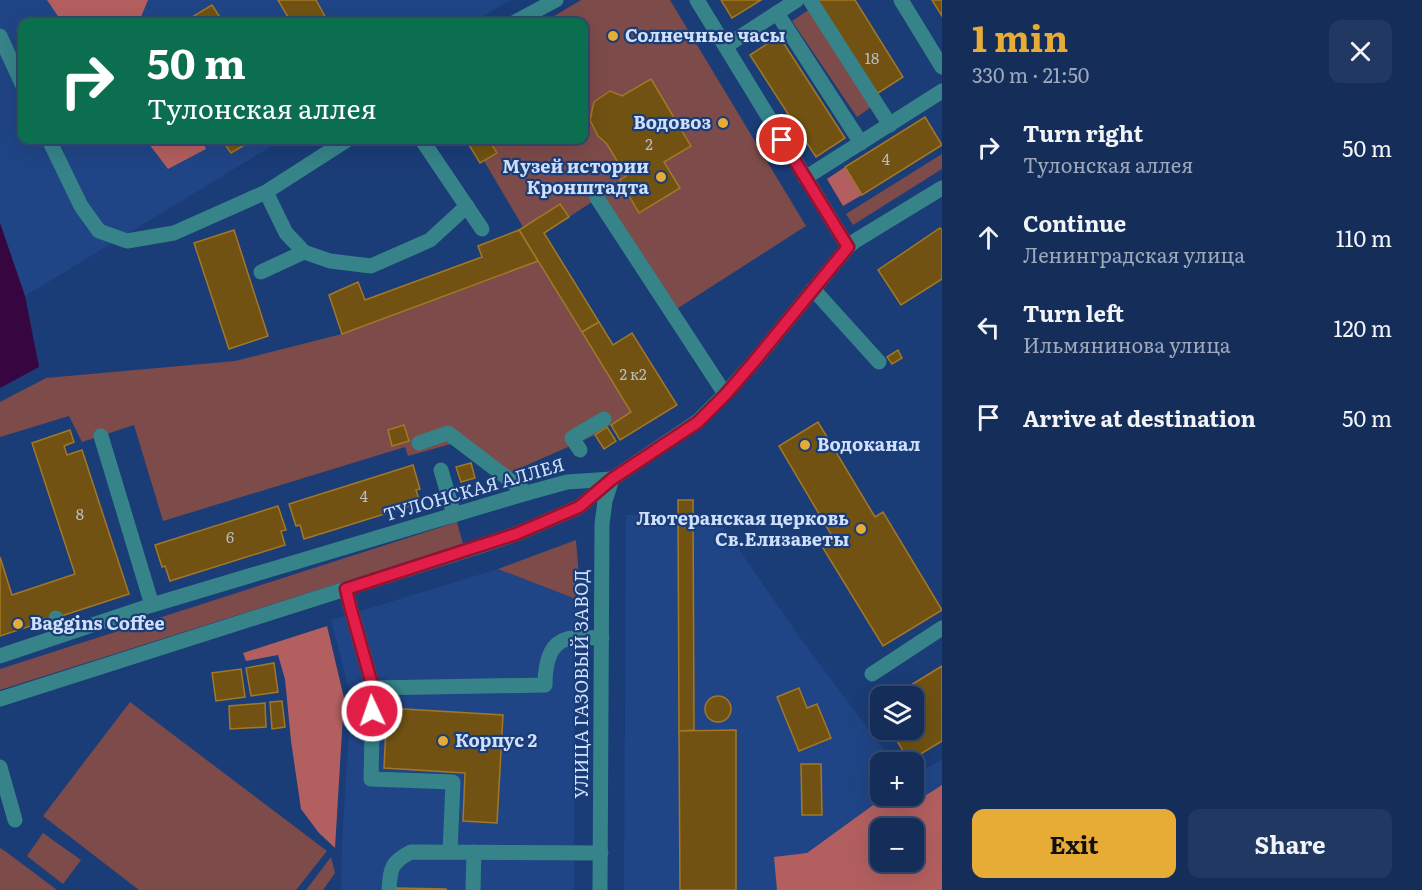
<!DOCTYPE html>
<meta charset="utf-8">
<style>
body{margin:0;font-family:Literata,serif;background:#213962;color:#f1f3f6;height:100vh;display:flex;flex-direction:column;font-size:22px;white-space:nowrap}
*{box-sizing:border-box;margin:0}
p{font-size:20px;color:#9da8ba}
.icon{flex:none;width:33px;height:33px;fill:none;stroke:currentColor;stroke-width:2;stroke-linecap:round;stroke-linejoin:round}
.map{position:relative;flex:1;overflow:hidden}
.drawer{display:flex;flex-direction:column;background:#142d59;width:480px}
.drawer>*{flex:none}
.banner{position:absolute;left:18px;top:18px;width:570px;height:126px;border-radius:12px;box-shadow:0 6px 24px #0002,0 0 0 2px #33496f;background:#0b6e4f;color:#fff;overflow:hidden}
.fabs{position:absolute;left:870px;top:686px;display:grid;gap:12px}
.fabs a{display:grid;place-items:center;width:54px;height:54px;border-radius:12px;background:#142d59;box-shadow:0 6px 24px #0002,0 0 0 2px #33496f;font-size:30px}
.pin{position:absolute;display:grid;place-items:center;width:51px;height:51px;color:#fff;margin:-26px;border:3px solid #fff;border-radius:50%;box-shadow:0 2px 6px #0007}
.me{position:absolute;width:66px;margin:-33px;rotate:357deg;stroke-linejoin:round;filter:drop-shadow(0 0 4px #0008)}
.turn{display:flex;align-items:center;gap:21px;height:126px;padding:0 30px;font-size:27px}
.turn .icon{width:78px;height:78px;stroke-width:2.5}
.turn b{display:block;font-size:42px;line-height:51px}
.round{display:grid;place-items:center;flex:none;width:63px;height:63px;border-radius:12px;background:#213962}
.headline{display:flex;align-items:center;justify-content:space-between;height:102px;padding:0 30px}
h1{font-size:36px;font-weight:700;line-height:45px;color:#e7ac36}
.cta{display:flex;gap:12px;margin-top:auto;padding:12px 30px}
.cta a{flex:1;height:69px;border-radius:12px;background:#e7ac36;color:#111;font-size:24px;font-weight:700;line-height:69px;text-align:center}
.cta a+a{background:#213962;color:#f1f3f6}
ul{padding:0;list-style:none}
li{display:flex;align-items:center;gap:18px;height:90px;padding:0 30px}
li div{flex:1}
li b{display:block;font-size:22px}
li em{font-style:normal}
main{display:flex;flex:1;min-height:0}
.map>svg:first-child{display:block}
.built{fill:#204586;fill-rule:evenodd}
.green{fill:#7d4b4a}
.forest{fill:#b35f60;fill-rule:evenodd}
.water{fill:#370641}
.building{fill:#715212;stroke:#a27826;stroke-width:1.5}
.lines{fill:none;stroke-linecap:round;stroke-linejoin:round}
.minor{stroke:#368489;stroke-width:15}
.route-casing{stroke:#92132f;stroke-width:15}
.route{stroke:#e11d48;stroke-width:10}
.poi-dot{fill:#e7ac36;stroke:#1a3c77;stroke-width:2}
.labels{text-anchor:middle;stroke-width:4.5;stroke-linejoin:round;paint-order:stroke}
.number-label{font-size:15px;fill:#b8bcc2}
.poi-label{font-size:18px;font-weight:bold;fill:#cfe0fc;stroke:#1a3c77;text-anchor:start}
.street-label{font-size:18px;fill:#cfe0fc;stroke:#1a3c77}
</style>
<main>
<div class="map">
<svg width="942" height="890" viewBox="0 0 942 890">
<rect width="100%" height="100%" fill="#1a3c77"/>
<g class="built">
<polygon points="0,0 511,0 474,22 22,22 22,140 282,140 25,296 0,223"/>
<path d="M 626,515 L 715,515 L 798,635 L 893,762 L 880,762 L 880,795 L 914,795 L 914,776 L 942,759 L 942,890 L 624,890 ZM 880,828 L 914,828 L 914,861 L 880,861 Z"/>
<polygon points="498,569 581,601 582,650 575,651 574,890 341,890 342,843 351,699 331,620"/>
</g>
<g class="green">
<polygon points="581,0 670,0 806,226 675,310 601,196 569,217 560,204 523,227 484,161 496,153 489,140 584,140 584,22 544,22"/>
<polygon points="810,9 874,105 857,117 792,21"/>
<polygon points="942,154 942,169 853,225 846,214"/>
<polygon points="538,261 631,412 595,435 498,478 451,444 408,456 405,447 163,521 134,425 82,442 69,416 0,437 0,402 46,378 235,361 342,334"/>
<polygon points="457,522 463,544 0,690 0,669"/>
<polygon points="576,540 581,601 498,569"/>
<polygon points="130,702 327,851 296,890 139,890 43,816"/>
<polygon points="43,833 81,860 63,884 27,856"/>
<polygon points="0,848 5,851 57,890 0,890"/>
<polygon points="331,857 335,873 323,890 306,890"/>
</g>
<g class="forest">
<polygon points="47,0 148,0 141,17 144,22 62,22"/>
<polygon points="146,140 202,140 206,149 168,169"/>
<polygon points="845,167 862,195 843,206 827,179"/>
<polygon points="327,626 344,698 335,848 319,833 301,809 291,741 285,679 278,655 246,661 243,653"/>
<path d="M 942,785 L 942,890 L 777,890 L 774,857 L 807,853 L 887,795 L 898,795 L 920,799 ZM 880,828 L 914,828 L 914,861 L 880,861 Z"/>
</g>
<polygon class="water" points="0,223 25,296 39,367 0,388"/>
<g class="building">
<polygon points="278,0 316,0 328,22 291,22"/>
<polygon points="721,0 761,0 732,18"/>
<polygon points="816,0 855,0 903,77 875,95"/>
<polygon points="932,0 942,0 942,16"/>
<polygon points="212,5 223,22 184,22"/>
<polygon points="779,36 845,138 816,157 750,55"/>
<polygon points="651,79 691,146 664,162 680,188 639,213 620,180 626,176 607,144 598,136 590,120 594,102 610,91 622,96"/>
<polygon points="925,117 942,145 862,195 845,167"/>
<polygon points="222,140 253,140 231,153"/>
<polygon points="466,140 489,140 497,153 480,163"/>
<polygon points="560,204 569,217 544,233 599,322 582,332 519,230"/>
<polygon points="940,228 942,230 942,279 901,305 878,270"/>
<polygon points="234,230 268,336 229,349 194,243"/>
<polygon points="519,230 538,261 342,334 329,295 358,282 365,300 482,257 478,246"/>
<polygon points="599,322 613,345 632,333 677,405 620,440 611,425 631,412 582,332"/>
<polygon points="898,350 902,358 892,364 887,357"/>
<polygon points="818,422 875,517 883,512 942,610 883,646 823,548 835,541 779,446"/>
<polygon points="404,425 409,441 392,446 388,430"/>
<polygon points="607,427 616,441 604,449 595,435"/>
<polygon points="70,430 74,442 64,446 67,455 82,450 129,594 0,636 0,557 12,595 75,574 32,443"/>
<polygon points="471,463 475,478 461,482 456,467"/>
<polygon points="413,465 420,489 416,490 420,503 304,539 300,525 296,526 289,504"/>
<polygon points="678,500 693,500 694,730 679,731"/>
<polygon points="278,506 286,530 281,531 285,545 170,581 165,566 162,567 155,545"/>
<polygon points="274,663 278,692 251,696 246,668"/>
<polygon points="942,666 942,741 909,761 890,729 914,729 914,696 893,696"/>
<polygon points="241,669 245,697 216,701 212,673"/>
<polygon points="799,688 807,708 817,704 831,738 799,751 777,697"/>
<circle cx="718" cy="709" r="13"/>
<polygon points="282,701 285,727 272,729 270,702"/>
<polygon points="265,703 266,727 230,729 229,706"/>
<polygon points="387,708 503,715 497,823 463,821 465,773 384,768"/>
<polygon points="736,730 736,890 680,890 679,731"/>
<polygon points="801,764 821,764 822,815 802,815"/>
<polygon points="396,888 446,889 446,890 396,890"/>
</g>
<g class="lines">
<g class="minor">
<polyline points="697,0 848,247"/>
<polyline points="810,0 890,125"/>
<polyline points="901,0 942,67"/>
<polyline points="777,13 861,143"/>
<polyline points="515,22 556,0"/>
<polyline points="0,36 22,84"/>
<polyline points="726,46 797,0"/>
<polyline points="49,140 81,206 99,231 127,241 174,233 266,192 347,140"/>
<polyline points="422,140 482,229"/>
<polyline points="805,178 942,91"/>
<polyline points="266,192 286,233 304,252 330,261 371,266 430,240 467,206"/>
<polyline points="597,198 725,394"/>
<polyline points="261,272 304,252"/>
<polyline points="813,289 879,362"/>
<polyline points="101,436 152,605"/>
<polyline points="419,443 448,433 527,493"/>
<polyline points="580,450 572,438 604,419"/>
<polyline points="441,470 454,515"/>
<path d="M 346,589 L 350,606 L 373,688 L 545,685 C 545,668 548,644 567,639 C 577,636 591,638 602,638"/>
<polyline points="56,618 64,634"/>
<polyline points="0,656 152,605 527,493 567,482 612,479"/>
<polyline points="872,674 942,628"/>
<polyline points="373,688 371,779 453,782 450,852"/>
<polyline points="0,699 477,547 516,534 579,507 612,479 698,421 725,394 752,364 848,247 855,241 942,188"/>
<polyline points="0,767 15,820"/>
<path d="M 389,890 C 390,869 391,862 411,852 L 601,853"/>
<polyline points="473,890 474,852"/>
<polyline points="600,890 602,524 605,501 612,479"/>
</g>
</g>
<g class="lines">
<defs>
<polyline id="route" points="372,711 373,688 350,606 346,589 516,534 579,507 612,479 698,422 726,394 752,364 848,247 782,140"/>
</defs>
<use href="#route" class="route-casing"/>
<use href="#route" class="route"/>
</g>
<g class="poi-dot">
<circle cx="613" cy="36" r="6"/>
<circle cx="723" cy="123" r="6"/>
<circle cx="661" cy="177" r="6"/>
<circle cx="805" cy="445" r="6"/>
<circle cx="861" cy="529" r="6"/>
<circle cx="18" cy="624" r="6"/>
<circle cx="443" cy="741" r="6"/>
</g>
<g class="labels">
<g class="number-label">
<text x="872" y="64">18</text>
<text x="649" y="150">2</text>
<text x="886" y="165">4</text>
<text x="633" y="380">2 к2</text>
<text x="364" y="502">4</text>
<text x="80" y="520">8</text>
<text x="230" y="543">6</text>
</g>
<g class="poi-label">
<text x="625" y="42">Солнечные часы</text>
<text x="711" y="129" text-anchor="end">Водовоз</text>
<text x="649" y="173" text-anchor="end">Музей истории<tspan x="649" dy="21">Кронштадта</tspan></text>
<text x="817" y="451">Водоканал</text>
<text x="849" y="525" text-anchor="end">Лютеранская церковь<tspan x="849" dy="21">Св.Елизаветы</tspan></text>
<text x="30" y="630">Baggins Coffee</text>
<text x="455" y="747">Корпус 2</text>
</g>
<g class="street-label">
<text transform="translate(474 490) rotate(-16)" y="6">ТУЛОНСКАЯ АЛЛЕЯ</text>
<text transform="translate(582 684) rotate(-90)" y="6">УЛИЦА ГАЗОВЫЙ ЗАВОД</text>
</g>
</g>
</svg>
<div class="fabs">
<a><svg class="icon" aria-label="layers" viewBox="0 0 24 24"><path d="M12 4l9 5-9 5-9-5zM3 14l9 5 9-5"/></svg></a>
<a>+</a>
<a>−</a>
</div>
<div class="pin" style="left:782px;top:140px;background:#d93025"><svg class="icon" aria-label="arrive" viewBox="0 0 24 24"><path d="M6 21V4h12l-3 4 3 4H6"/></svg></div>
<svg class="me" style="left:372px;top:711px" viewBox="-20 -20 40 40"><circle r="17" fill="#e11d48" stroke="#fff" stroke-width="3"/><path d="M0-11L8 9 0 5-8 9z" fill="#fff"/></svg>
<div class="banner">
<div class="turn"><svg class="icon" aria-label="right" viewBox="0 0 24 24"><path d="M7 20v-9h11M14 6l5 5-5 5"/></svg><div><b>50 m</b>Тулонская аллея</div></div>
</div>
</div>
<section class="drawer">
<div class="headline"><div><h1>1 min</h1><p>330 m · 21:50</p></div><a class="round"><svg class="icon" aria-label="close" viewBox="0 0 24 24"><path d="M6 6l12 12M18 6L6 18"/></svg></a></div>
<ul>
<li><svg class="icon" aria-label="right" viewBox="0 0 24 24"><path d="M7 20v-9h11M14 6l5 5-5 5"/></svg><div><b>Turn right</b><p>Тулонская аллея</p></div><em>50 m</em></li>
<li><svg class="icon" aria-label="ahead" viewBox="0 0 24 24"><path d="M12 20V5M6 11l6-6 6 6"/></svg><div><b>Continue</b><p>Ленинградская улица</p></div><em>110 m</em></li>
<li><svg class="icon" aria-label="left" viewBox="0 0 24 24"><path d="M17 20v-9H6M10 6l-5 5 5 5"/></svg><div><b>Turn left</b><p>Ильмянинова улица</p></div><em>120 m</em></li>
<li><svg class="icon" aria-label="arrive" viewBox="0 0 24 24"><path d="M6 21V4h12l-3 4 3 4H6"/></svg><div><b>Arrive at destination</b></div><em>50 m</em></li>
</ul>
<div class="cta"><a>Exit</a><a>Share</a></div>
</section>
</main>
